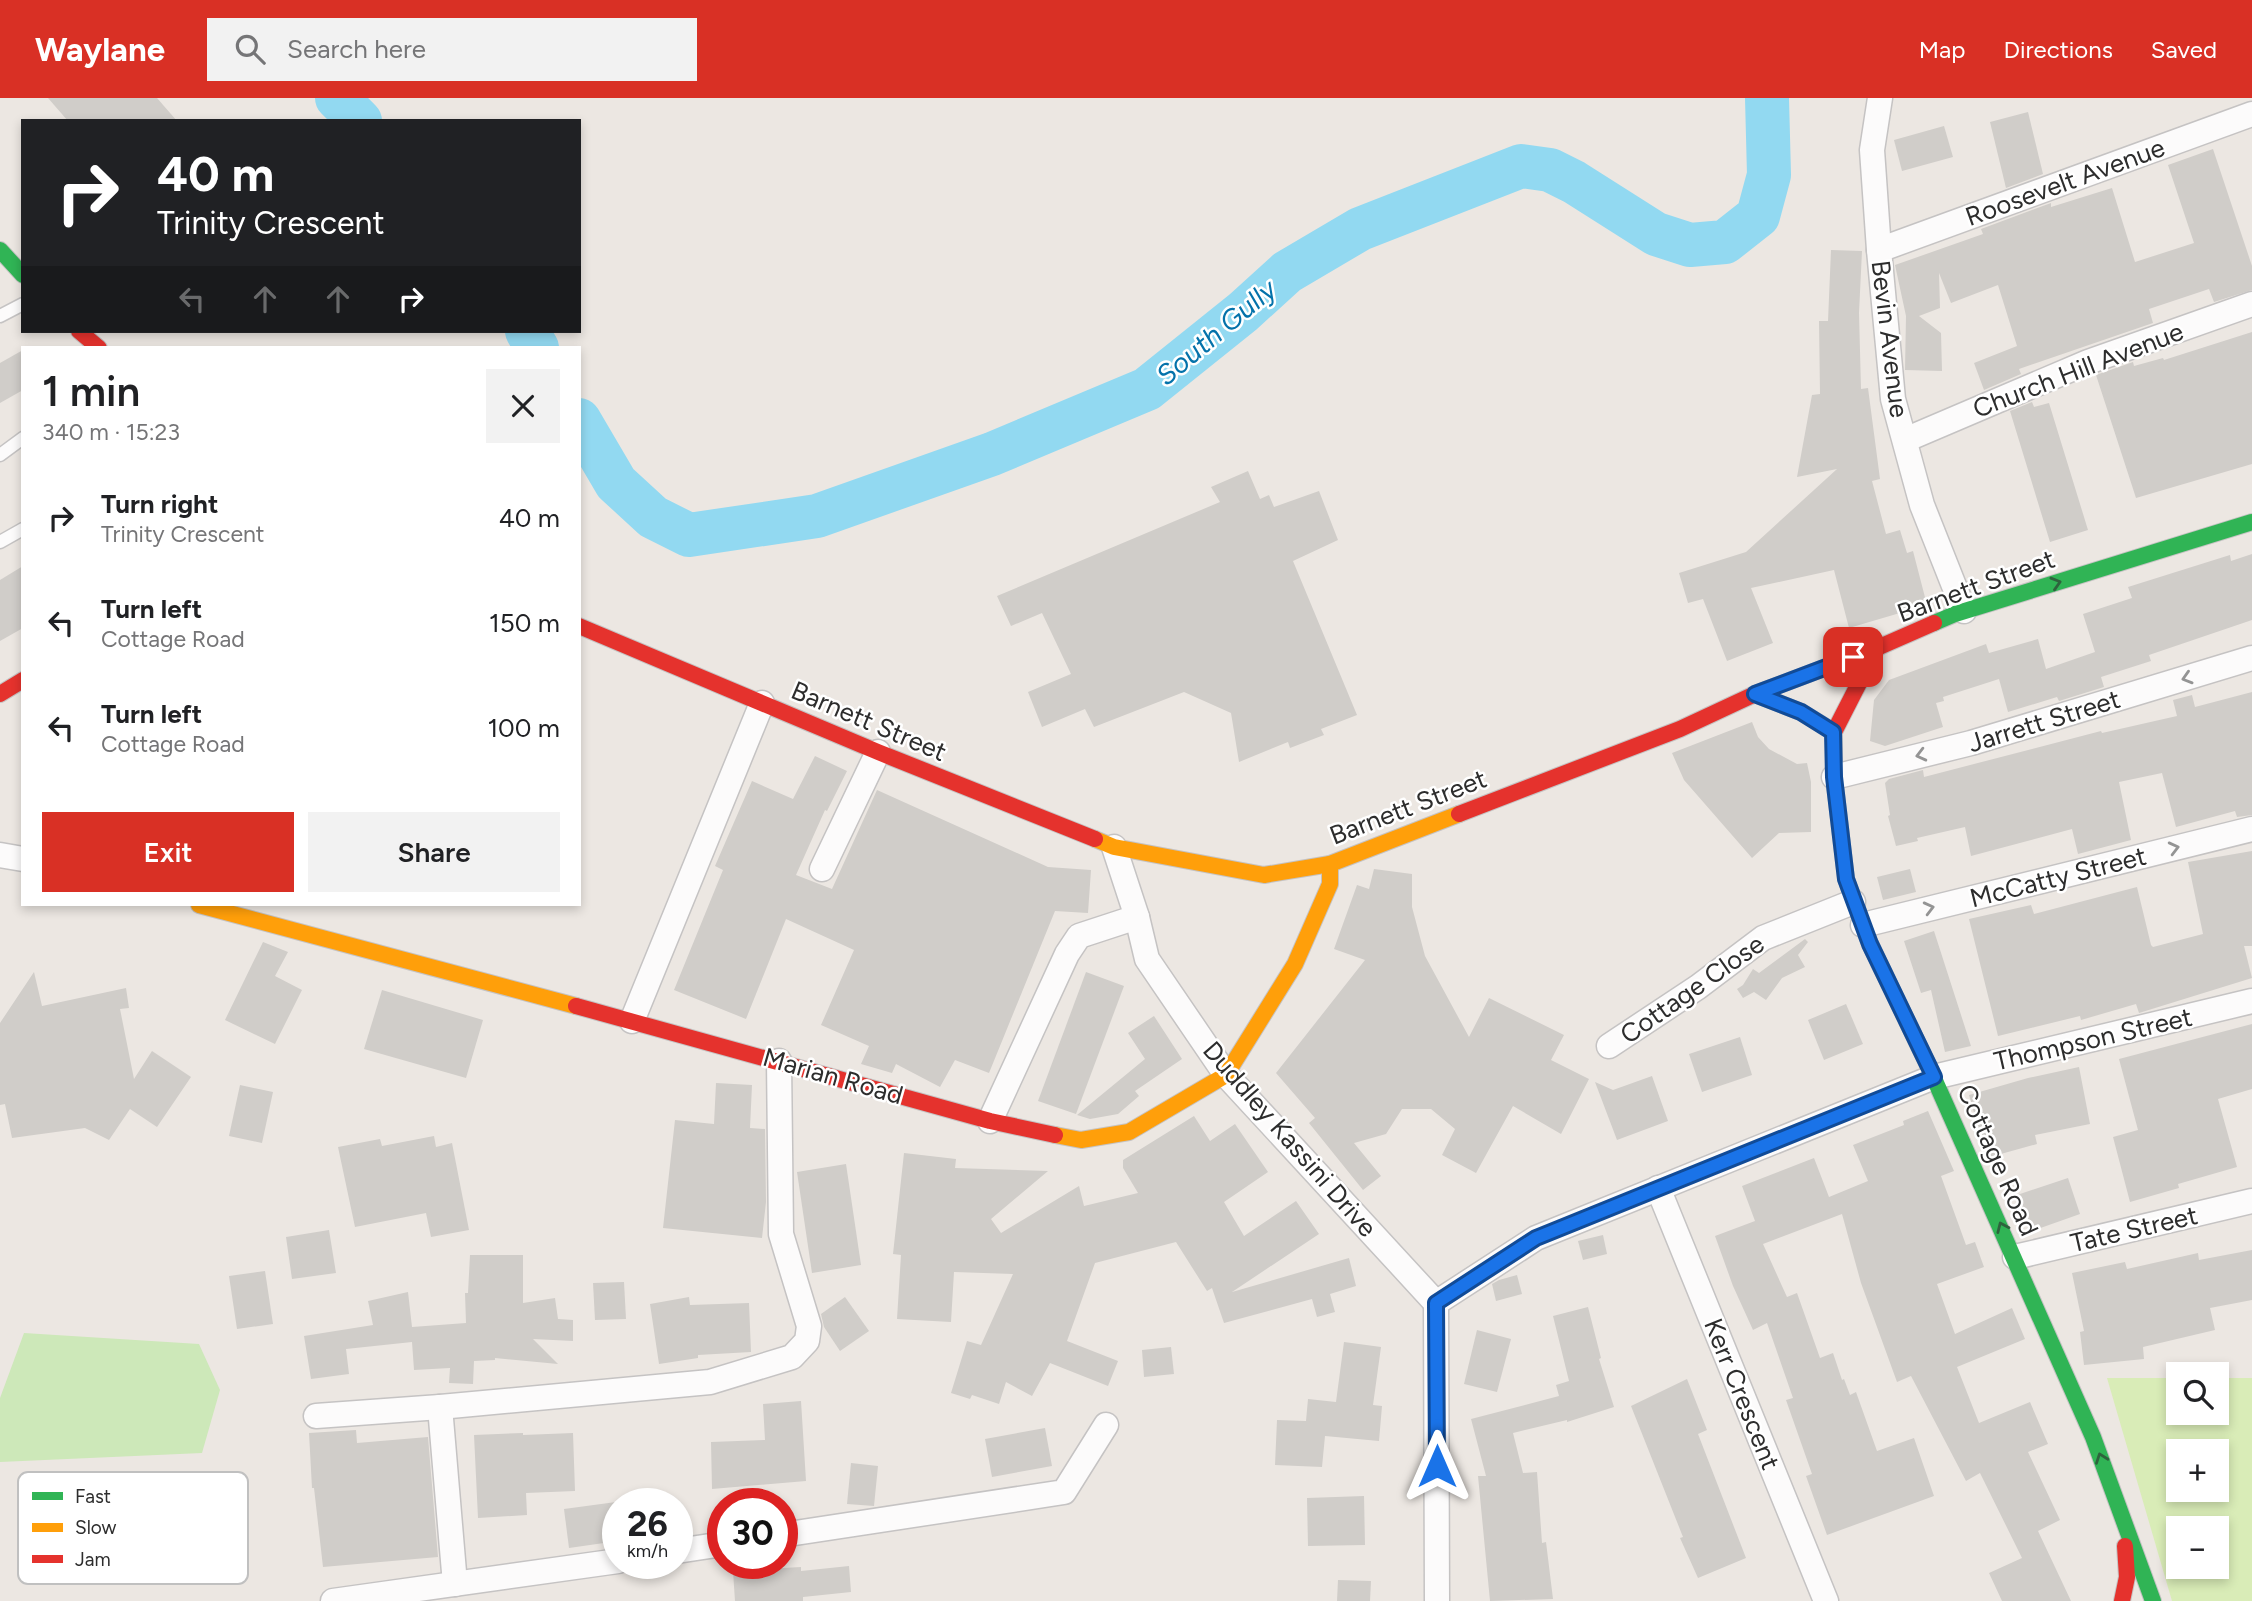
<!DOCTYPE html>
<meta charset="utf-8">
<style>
body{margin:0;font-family:Figtree,sans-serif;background:#f2f2f2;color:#202124;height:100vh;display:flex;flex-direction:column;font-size:26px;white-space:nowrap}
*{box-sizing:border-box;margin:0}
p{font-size:23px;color:#757577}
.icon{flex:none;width:38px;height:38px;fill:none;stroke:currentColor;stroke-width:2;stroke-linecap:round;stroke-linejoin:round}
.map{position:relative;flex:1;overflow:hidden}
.drawer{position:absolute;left:21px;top:248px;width:560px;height:560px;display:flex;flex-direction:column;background:#fff;border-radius:0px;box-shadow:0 4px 10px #0003}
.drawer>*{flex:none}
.guide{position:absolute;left:21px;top:21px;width:560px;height:214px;border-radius:0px;box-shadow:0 4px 10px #0003;background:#202124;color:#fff;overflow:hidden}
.fabs{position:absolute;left:2166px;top:1264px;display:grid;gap:14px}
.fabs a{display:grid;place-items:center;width:63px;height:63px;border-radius:0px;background:#fff;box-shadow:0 4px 10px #0003;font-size:35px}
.speed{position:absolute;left:602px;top:1390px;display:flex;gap:14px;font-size:35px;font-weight:700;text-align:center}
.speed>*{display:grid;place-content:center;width:91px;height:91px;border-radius:50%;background:#fff;box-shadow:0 4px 10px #0003;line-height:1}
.speed small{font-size:18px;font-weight:400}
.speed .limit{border:10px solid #d22;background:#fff;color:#111}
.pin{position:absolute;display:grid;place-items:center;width:60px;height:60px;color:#fff;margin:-30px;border-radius:14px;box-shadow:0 4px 10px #0006}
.me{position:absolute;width:77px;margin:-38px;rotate:0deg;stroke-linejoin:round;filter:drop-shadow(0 0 5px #0008)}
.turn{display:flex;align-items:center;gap:24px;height:147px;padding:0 21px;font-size:32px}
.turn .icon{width:91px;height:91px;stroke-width:2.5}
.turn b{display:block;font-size:49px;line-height:60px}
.lanes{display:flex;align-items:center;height:66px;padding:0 21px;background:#0003;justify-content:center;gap:35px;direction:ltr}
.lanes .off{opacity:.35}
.round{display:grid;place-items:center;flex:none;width:74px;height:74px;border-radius:0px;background:#f2f2f2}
.summary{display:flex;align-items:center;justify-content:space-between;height:119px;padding:0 21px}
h1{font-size:42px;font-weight:600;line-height:52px}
.action{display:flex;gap:14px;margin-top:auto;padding:14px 21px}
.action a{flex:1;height:80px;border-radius:0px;background:#d93025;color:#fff;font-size:28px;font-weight:600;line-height:80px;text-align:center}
.action a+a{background:#f2f2f2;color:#202124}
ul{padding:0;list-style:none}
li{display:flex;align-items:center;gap:21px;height:105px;padding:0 21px}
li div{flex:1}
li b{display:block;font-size:26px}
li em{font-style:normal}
header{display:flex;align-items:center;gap:42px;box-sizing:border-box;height:98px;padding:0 35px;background:#d93025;color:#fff}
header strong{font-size:33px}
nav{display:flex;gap:38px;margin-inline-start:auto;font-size:24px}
.search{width:490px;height:63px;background:#f2f2f2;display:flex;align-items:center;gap:18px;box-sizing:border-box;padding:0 24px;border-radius:0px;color:#757577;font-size:26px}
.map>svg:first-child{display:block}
.green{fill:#cde8b9}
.pitch{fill:#d9ecb7;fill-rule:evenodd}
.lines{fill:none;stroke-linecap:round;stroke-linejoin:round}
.river{stroke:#92d9f1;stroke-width:44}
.building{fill:#d0cdc9}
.lane-casing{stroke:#c5c3c3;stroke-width:15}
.street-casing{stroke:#c5c3c3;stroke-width:27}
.fast-casing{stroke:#c5c3c3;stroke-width:18}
.slow-casing{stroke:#c5c3c3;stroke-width:18}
.jam-casing{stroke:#c5c3c3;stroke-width:18}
.lane{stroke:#fcfbfb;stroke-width:12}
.street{stroke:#fcfbfb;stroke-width:24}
.fast{stroke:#30b455;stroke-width:16}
.slow{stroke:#ff9f0a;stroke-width:16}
.jam{stroke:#e5322d;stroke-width:16}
.oneway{stroke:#2e633d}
.oneway2{stroke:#949494}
.route-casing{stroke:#114b97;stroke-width:18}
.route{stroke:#1a73e8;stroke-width:12}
.labels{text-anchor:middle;stroke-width:5;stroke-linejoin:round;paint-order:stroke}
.street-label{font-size:26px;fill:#2d2d2d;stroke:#fff}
.water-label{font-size:28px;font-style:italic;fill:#0472aa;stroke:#fff}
.key{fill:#fff;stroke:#c0c0c0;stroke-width:2}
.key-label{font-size:19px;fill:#2d2d2d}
</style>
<header>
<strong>Waylane</strong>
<div class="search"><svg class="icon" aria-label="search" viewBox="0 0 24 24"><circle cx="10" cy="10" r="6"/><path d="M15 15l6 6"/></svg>Search here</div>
<nav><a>Map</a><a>Directions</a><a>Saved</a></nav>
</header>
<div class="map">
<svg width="2252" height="1503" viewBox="0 0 2252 1503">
<rect width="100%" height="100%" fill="#ece7e2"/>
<polygon class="green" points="24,1235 199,1246 220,1292 202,1355 0,1364 0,1300"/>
<path class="pitch" d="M 2179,1280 L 2179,1314 L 2217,1314 L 2217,1280 L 2252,1280 L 2252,1503 L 2172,1503 L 2107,1280 ZM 2179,1353 L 2217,1353 L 2217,1391 L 2179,1391 ZM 2179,1430 L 2217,1430 L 2217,1468 L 2179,1468 Z"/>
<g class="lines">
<g class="river">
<polyline points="337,0 360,23"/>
<polyline points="527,233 537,250"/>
<polyline points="579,322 616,385 653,419 689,437 817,418 992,356 1147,291 1243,214 1287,174 1360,131 1521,68 1550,72 1574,84 1656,136 1690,147 1725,144 1758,118 1769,77 1767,0"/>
</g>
</g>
<g class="building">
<polygon points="48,0 157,0 177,23 68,23"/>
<polygon points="2028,14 2043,76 2006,90 1990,24"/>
<polygon points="1944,28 1953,59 1902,73 1894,42"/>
<polygon points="2213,51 2252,168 2252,192 2214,204 2209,191 2149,211 2153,225 2019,271 2021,276 1984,292 1974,265 2017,248 1998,187 1951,205 1939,175 1940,210 1919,218 1941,235 1942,273 1905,272 1906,218 1895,167 1983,136 1981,131 2051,105 2051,109 2112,90 2135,164 2194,145 2168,67"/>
<polygon points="1831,152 1862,153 1859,215 1861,291 1868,290 1880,381 1872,383 1886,436 1900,432 1907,455 1913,453 1927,507 1849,530 1834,472 1751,490 1773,545 1727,563 1703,501 1688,505 1679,475 1746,454 1837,371 1797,379 1812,297 1820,296 1819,223 1828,223"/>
<polygon points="2252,234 2252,366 2136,400 2096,277 2133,264 2134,268 2163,260 2164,262"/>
<polygon points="23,252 23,292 0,305 0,265"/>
<polygon points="2032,304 2034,309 2049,305 2088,432 2050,444 2010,313"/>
<polygon points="1248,373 1260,401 1269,397 1274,409 1319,393 1338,442 1293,463 1357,617 1321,631 1324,637 1290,650 1288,644 1239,664 1231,615 1184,594 1094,629 1085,611 1042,629 1028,594 1071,576 1042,515 1011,528 997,498 1220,404 1211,389"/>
<polygon points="2252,456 2252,522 2149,557 2151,563 2101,579 2104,589 2059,603 2057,599 2008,614 1999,581 1943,599 1944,603 1936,605 1943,629 1885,648 1870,643 1874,602 1889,582 1986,546 1989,555 2038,541 2046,571 2095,554 2083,516 2132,500 2128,489 2230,457 2231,463"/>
<polygon points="23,468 23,530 0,543 0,482"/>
<polygon points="2252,594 2252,717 2237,719 2235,713 2176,729 2162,675 2119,684 2131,742 2078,756 2072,731 1971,758 1965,729 1917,740 1918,743 1896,748 1888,718 1890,717 1885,685 1889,681 1923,672 1924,679 2101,633 2102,635 2177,618 2173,602 2192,597 2195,609"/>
<polygon points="1752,624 1758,639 1769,651 1797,666 1807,665 1811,684 1811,734 1779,735 1752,760 1684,682 1672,655"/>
<polygon points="815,658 847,673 827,713 825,712 796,777 832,791 877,692 1048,769 1091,772 1088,815 1055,813 989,975 955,962 940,989 896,966 892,975 861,966 869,948 821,927 854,852 786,821 746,921 674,892 723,772 715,768 752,683 793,701"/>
<polygon points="2252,753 2252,848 2244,848 2252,880 2139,915 2136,906 2081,922 2080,918 1998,938 1969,821 2031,807 2034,816 2137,789 2151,847 2153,849 2203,836 2188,764"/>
<polygon points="1374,771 1412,776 1412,809 1425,858 1469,939 1489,900 1564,937 1551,962 1589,981 1561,1036 1513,1008 1476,1075 1442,1057 1455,1031 1431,1011 1402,1011 1386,1036 1354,1045 1381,1078 1363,1092 1309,1025 1315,1020 1276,975 1365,862 1334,851 1357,787 1369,791"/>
<polygon points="1910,771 1916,794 1883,802 1877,779"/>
<polygon points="1934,833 1971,948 1945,954 1931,892 1921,895 1904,843"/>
<polygon points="1805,841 1808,844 1798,857 1805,869 1782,880 1766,902 1754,894 1743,900 1737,891 1743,887 1753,871 1759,875"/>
<polygon points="263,844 288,854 275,878 302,892 275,946 225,922"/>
<polygon points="34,874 42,908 126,890 129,910 120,911 134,981 152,953 191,979 157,1029 130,1011 109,1042 85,1030 12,1040 5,1006 0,1007 0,925"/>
<polygon points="1086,874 1124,888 1076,1016 1038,1003"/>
<polygon points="382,892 483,922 466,980 364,951"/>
<polygon points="1846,906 1863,946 1824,962 1808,922"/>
<polygon points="1154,918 1182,961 1135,993 1139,998 1118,1016 1090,1021 1077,1017 1145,961 1128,935"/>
<polygon points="2252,926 2252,991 2218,1001 2237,1069 2178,1086 2179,1090 2130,1104 2113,1039 2138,1032 2119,961"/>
<polygon points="1740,939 1752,977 1702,994 1689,956"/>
<polygon points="2079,969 2090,1026 2035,1037 2037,1046 1990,1059 1980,1036 1969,997 2028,980"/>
<polygon points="1652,978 1668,1023 1617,1042 1595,984 1613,992"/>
<polygon points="716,985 752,987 750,1030 765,1031 766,1104 762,1140 663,1130 675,1022 714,1026"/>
<polygon points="240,987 273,994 262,1045 229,1038"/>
<polygon points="1928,1013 1954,1073 1941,1078 1966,1147 1975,1144 1984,1169 1937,1186 1955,1236 2012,1210 2025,1241 1957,1269 1979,1325 2030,1304 2048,1346 2028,1354 2060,1422 2038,1433 2071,1503 2002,1503 1989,1475 2022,1460 1980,1375 1966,1383 1911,1278 1897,1284 1861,1185 1842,1116 1763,1146 1787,1199 1797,1195 1820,1260 1833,1255 1842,1282 1844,1281 1850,1297 1856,1294 1877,1353 1914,1340 1934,1398 1827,1437 1806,1378 1812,1376 1786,1302 1793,1300 1767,1225 1753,1232 1733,1188 1715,1138 1755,1123 1742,1088 1814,1060 1829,1099 1868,1083 1853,1047 1904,1027 1903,1023"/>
<polygon points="1194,1018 1210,1043 1235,1026 1268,1074 1224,1104 1244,1138 1296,1103 1319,1136 1232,1194 1349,1160 1356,1188 1330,1196 1335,1214 1317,1219 1312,1201 1224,1225 1212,1190 1207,1193 1176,1144 1095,1165 1067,1243 1118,1263 1108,1288 1050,1265 1032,1298 1006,1284 999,1306 972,1297 970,1301 951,1295 967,1243 981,1247 1013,1176 954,1174 951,1224 897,1221 901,1157 893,1156 904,1055 956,1061 955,1070 1048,1073 991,1121 1001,1135 1079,1088 1084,1108 1138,1095 1123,1070 1123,1062"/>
<polygon points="434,1038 436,1049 452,1045 469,1132 431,1139 426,1115 355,1129 338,1049 380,1041 382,1048"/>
<polygon points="846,1066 861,1167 812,1175 797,1074"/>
<polygon points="2068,1080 2080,1116 2029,1134 2017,1097"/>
<polygon points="329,1132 336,1175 292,1181 286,1139"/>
<polygon points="1603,1137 1607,1156 1583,1162 1578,1143"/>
<polygon points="2252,1152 2252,1202 2210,1210 2215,1232 2143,1249 2144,1261 2084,1267 2080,1234 2084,1233 2072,1175 2125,1164 2127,1171 2198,1155 2199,1162"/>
<polygon points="470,1157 523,1157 523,1205 555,1200 558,1221 573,1222 573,1243 533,1241 558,1266 495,1260 495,1262 474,1263 473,1286 449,1285 450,1270 414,1272 412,1244 346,1251 349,1276 311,1281 304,1238 373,1227 368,1203 408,1194 412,1229 466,1225 465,1195 468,1195"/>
<polygon points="265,1173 273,1226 237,1231 229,1178"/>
<polygon points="1517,1177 1522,1196 1496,1203 1492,1186 1499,1182"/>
<polygon points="624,1184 626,1221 595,1222 593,1185"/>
<polygon points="689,1199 690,1207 749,1205 751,1254 698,1257 698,1260 659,1266 650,1206"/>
<polygon points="845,1199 869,1233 840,1253 824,1229 821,1216"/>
<polygon points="1588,1209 1601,1260 1599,1261 1614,1309 1567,1324 1567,1322 1513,1335 1523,1375 1537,1374 1542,1445 1546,1444 1553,1501 1490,1503 1478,1378 1486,1378 1471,1321 1559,1298 1556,1287 1569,1283 1553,1218"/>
<polygon points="1477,1232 1511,1241 1497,1294 1464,1286"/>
<polygon points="1344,1244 1381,1249 1373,1307 1382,1308 1379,1343 1325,1338 1322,1369 1275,1367 1277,1322 1306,1323 1308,1301 1336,1304"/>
<polygon points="1171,1249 1174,1276 1144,1279 1142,1252"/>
<polygon points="1687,1281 1707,1332 1698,1336 1746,1460 1698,1480 1680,1440 1683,1439 1631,1308"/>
<polygon points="801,1303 806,1383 712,1391 711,1344 765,1342 763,1306"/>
<polygon points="1045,1330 1052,1368 992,1379 985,1341"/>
<polygon points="356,1332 357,1345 428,1339 438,1459 323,1469 314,1390 312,1390 309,1335"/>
<polygon points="523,1335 523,1337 573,1335 575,1393 526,1395 527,1417 478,1420 474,1337"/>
<polygon points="851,1365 878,1368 874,1408 847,1406"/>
<polygon points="1364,1398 1365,1447 1308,1448 1307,1400"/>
<polygon points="616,1404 618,1443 569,1450 564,1411"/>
<polygon points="849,1468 851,1494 803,1499 803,1503 735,1503 733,1473 801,1469 801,1473"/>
<polygon points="1338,1482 1371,1483 1370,1503 1337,1503"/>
</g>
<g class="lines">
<defs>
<g id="lane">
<polyline points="0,218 23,206"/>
<polyline points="0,357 23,340"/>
<polyline points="0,444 23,431"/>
</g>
<g id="street">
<polyline points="1880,0 1872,52 1879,152 1893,301 1922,407 1964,513"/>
<polyline points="1879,152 2252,16"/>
<polyline points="1905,342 2088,264 2252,206"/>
<polyline points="1834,679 1971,645 2252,560"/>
<polyline points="1114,749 1137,819 1147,861 1226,977 1436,1205"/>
<polyline points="0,757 23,761"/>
<polyline points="822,771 878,654"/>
<polyline points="1863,827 2252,731"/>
<polyline points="632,923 762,605"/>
<polyline points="1609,948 1698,889 1763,840 1853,804"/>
<polyline points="990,1023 1067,856 1079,838 1137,819"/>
<polyline points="1658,1090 1826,1503"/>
<polyline points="2015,1159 2252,1103"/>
<polyline points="1436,1205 1536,1140 1934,979 2252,903"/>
<polyline points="1436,1205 1437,1503"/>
<polyline points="440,1309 455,1486"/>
<polyline points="316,1318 440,1309 710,1284 792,1259 807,1243 809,1228 781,1136 779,963"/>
<polyline points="782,1437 1064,1394 1106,1327"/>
<polyline points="677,1453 723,1446"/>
<polyline points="333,1503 618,1463"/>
</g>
<g id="fast">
<polyline points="0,152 23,177"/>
<polyline points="1934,525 1955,516 2252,424"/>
<polyline points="1929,969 2093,1339 2153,1503"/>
</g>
<g id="slow">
<polyline points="1095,741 1114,749 1264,777 1330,766 1459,716"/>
<polyline points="199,807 576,908"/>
<polyline points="1055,1037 1081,1042 1129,1034 1226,977 1295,866 1330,786 1330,766"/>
</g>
<g id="jam">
<polyline points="79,233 99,250"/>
<polyline points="579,528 878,654 1095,741"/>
<polyline points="1877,550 1834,634 1834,679 1846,781 1870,846 1929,969"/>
<polyline points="0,596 23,582"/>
<polyline points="1755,596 1801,614 1834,634"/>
<polyline points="1459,716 1680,631 1755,596 1877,550 1934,525"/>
<polyline points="576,908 990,1023 1055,1037"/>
<polyline points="2122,1503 2127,1479 2125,1448"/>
</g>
</defs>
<use href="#lane" class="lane-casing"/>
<use href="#street" class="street-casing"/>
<use href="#fast" class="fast-casing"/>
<use href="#slow" class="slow-casing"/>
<use href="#jam" class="jam-casing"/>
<use href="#lane" class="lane"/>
<use href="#street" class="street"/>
<use href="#fast" class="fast"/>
<use href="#slow" class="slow"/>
<use href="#jam" class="jam"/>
</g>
<defs><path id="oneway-chevron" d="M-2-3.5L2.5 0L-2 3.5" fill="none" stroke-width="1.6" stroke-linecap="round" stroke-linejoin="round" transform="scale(1.75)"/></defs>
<g class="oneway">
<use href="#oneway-chevron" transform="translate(2056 485) rotate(-17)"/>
<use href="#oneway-chevron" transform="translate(2002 1129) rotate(-114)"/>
<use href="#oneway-chevron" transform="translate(2101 1360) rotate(-110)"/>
</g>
<g class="oneway2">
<use href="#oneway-chevron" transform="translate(2187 580) rotate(163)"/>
<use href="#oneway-chevron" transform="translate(1921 657) rotate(166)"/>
<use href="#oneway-chevron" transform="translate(2174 750) rotate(-14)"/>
<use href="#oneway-chevron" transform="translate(1929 810) rotate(-14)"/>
</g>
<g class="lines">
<defs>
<polyline id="route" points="1437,1368 1436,1205 1536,1140 1934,979 1870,846 1846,781 1834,679 1833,634 1801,614 1755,596 1853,559"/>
</defs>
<use href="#route" class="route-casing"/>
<use href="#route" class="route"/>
</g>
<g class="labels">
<g class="street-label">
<text transform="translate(2065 84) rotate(-20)" y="9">Roosevelt Avenue</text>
<text transform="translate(1890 241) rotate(83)" y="9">Bevin Avenue</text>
<text transform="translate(2078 272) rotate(-21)" y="9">Church Hill Avenue</text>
<text transform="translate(1976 488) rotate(-20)" y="9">Barnett Street</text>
<text transform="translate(869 623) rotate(23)" y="9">Barnett Street</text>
<text transform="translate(2044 623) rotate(-17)" y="9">Jarrett Street</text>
<text transform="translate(1408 709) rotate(-21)" y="9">Barnett Street</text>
<text transform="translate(2058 779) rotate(-14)" y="9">McCatty Street</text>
<text transform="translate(1692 891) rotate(-35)" y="9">Cottage Close</text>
<text transform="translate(2093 941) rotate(-13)" y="9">Thompson Street</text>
<text transform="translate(833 978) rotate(16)" y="9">Marian Road</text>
<text transform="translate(1290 1041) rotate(49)" y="9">Duddley Kassini Drive</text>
<text transform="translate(1998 1062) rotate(66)" y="9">Cottage Road</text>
<text transform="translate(2134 1131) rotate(-13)" y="9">Tate Street</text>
<text transform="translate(1742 1296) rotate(68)" y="9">Kerr Crescent</text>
</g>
<g class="water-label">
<text transform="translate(1216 234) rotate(-40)" y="10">South Gully</text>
</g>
</g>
<rect x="18" y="1374" width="230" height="112" rx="10" class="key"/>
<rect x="32" y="1394" width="31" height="8" fill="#30b455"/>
<rect x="32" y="1425" width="31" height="9" fill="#ff9f0a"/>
<rect x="32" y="1457" width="31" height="8" fill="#e5322d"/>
<g class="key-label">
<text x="75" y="1405">Fast</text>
<text x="75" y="1436">Slow</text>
<text x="75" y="1468">Jam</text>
</g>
</svg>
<div class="fabs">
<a><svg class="icon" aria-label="search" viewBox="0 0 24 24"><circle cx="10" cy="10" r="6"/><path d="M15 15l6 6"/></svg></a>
<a>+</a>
<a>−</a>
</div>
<div class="speed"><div>26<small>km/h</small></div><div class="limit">30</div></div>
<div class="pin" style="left:1853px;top:559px;background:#d93025"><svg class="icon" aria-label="arrive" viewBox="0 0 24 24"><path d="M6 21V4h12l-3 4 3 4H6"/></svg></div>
<svg class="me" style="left:1437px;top:1368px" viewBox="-20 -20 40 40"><path d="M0-17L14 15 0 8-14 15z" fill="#1a73e8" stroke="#fff" stroke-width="4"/></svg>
<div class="guide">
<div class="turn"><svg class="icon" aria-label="right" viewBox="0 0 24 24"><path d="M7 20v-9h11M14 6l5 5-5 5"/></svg><div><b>40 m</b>Trinity Crescent</div></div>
<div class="lanes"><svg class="icon off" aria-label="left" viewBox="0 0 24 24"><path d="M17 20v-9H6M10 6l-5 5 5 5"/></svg><svg class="icon off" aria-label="ahead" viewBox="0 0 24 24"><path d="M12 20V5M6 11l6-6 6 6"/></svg><svg class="icon off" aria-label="ahead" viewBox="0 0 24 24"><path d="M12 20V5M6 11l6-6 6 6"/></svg><svg class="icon" aria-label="right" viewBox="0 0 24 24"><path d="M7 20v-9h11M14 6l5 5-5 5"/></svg></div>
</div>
<section class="drawer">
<div class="summary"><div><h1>1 min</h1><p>340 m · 15:23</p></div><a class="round"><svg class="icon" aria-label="close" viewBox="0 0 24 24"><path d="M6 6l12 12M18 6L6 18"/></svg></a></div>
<ul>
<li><svg class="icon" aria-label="right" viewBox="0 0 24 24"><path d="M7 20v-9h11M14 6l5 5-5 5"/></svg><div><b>Turn right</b><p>Trinity Crescent</p></div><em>40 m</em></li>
<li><svg class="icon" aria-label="left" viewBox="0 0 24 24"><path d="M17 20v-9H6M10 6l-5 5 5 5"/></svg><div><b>Turn left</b><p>Cottage Road</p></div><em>150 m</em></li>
<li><svg class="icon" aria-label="left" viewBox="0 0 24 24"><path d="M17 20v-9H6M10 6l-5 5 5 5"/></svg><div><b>Turn left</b><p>Cottage Road</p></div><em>100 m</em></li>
</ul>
<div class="action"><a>Exit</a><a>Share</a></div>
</section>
</div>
